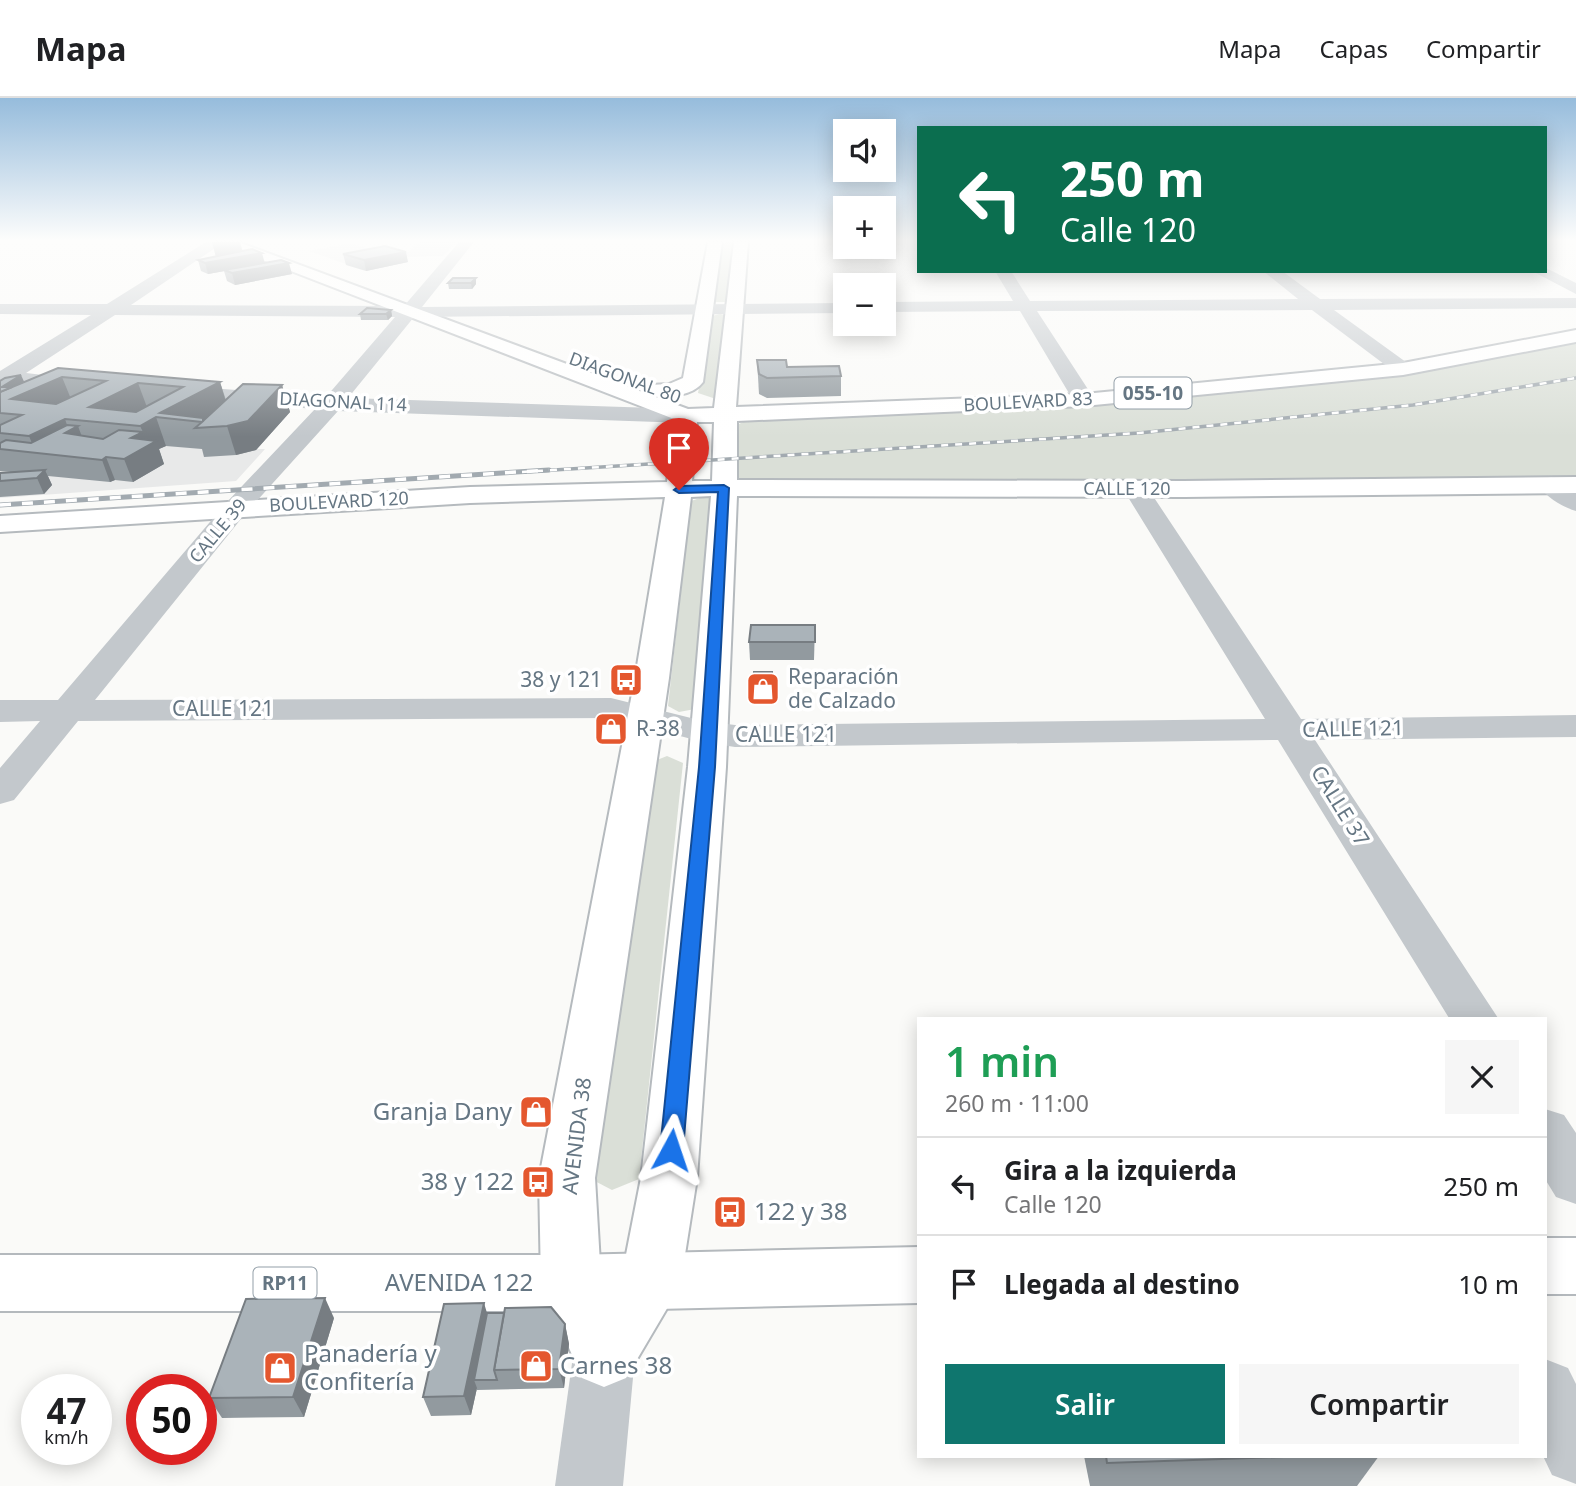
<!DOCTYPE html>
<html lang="es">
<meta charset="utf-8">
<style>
body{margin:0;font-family:"Noto Sans",sans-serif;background:#f6f6f6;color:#202124;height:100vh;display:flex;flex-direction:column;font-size:26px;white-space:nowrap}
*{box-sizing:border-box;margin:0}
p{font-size:23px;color:#757577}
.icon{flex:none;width:38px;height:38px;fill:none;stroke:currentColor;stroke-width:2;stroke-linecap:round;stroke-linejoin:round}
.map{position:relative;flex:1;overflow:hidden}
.drawer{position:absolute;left:917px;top:919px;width:630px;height:441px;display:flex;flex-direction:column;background:#fff;border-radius:0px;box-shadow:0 4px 18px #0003}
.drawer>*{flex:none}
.guide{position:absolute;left:917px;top:28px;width:630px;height:147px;border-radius:0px;box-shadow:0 4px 18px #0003;background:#0b6e4f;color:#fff;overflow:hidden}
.controls{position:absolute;left:833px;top:21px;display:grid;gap:14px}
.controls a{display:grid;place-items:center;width:63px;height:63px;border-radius:0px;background:#fff;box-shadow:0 4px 18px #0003;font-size:35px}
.speed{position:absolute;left:21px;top:1276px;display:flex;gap:14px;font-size:35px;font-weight:700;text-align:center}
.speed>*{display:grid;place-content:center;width:91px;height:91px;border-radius:50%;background:#fff;box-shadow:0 4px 18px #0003;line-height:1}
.speed small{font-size:18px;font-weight:400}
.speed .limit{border:10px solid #d22;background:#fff;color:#111}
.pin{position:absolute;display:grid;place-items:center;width:60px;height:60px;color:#fff;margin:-72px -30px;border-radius:50% 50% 50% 0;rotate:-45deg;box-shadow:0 0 7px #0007}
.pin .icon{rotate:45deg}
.me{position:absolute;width:77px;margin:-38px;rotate:5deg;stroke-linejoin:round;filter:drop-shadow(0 0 5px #0008)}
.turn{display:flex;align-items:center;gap:24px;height:147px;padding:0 28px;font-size:32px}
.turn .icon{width:91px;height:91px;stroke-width:2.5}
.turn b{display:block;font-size:49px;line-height:60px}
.round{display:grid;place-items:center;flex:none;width:74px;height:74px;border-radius:0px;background:#f6f6f6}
.overview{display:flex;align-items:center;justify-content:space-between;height:119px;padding:0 28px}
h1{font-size:42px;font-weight:600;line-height:52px;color:#1e9e55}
.primary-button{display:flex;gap:14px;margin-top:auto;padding:14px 28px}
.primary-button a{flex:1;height:80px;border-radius:0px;background:#0f766e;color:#fff;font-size:28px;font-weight:600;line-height:80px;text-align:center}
.primary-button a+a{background:#f6f6f6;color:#202124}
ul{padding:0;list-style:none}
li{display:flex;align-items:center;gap:21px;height:98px;padding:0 28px;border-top:2px solid #e0e0e0}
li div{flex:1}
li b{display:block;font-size:26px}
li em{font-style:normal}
header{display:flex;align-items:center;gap:42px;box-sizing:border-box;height:98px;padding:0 35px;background:#fff;border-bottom:2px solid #e0e0e0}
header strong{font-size:33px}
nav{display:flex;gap:38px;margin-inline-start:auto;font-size:24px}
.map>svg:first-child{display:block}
.built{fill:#e8e9e9}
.green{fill:#dadfd7}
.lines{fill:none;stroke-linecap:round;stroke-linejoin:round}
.major-casing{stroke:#b5babe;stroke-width:4}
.highway-casing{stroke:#b4b9bd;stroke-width:4}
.minor{fill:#c3c8cc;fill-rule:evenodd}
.major{fill:#fff;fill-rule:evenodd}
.highway{fill:#fff;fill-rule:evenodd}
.rail-far1-casing{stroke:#a2aab0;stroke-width:3.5}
.rail-casing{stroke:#a2aab0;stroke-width:5}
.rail-far1{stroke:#fff;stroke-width:2.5;stroke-dasharray:7;stroke-linecap:butt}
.rail{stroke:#fff;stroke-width:3.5;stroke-dasharray:11;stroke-linecap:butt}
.wall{fill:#929a9f}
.shaded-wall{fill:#777d82}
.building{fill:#aab3b9;stroke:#777d82;stroke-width:2;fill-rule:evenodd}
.route{fill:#1a73e8;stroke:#114b97;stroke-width:2}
.labels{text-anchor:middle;stroke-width:7;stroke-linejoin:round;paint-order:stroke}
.far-street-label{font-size:18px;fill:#657683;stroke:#fff}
.shield{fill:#fff;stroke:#939fa8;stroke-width:2}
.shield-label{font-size:19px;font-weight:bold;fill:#657683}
.poi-label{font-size:21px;fill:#657683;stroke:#fff;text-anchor:start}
.street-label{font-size:21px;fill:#657683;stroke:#fff}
.near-poi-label{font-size:24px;fill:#657683;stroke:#fff;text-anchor:start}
.near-street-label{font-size:24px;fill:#657683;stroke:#fff}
</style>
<header>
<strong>Mapa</strong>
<nav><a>Mapa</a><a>Capas</a><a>Compartir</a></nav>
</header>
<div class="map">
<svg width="1576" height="1388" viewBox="0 0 1576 1388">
<rect width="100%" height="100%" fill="#fafaf8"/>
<g class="built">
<polygon points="419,144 456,144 443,158 404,159 346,166 309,153 351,145 381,155 409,154"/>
<polygon points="0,299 290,314 257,351 265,351 236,383 0,400"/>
</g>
<g class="green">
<polygon points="734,144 730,204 714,204 722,145"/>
<polygon points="720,216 728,218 716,301 698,295 712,218"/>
<polygon points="1576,243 1576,380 753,386 739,381 734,375 735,328 745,323 1093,306"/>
<polygon points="706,398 717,403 695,611 679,614 668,608 691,403"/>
<polygon points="667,658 683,665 639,1081 612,1092 589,1080 652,664"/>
</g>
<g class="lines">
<defs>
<g id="major">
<path d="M 216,144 L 238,144 L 688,311 L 714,310 L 734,144 L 748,144 L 736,309 L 1084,296 L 1403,265 L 1576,232 L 1576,244 L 1403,277 L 1084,308 L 737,323 L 737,382 L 1184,383 L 1576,379 L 1576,395 L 1184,399 L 737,398 L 726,669 L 697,1080 L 681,1182 L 672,1202 L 626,1280 L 604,1289 L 582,1280 L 541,1185 L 539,1080 L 635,580 L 665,399 L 470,405 L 0,434 L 0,418 L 470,389 L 667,384 L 674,321 ZM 697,324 L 714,324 L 712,383 L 692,383 ZM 711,398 L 688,669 L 641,1080 L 623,1172 L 607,1197 L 601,1183 L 595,1080 L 669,580 L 691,399 Z"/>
<path d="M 708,144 L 722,144 L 703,284 C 692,299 666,300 650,295 L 646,291 L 650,287 L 669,286 L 683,280 Z"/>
</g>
<g id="highway">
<rect x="1545" y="1140" width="31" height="56"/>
<polygon points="919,1149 919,1205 571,1213 0,1213 0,1157 571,1157"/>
</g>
</defs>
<use href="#major" class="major-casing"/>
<use href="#highway" class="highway-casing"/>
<g class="minor">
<polygon points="206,144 224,144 131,207 404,208 459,144 474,144 422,209 845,205 845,215 414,219 348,300 686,311 694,313 697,318 694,323 686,325 338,313 245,416 95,602 611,600 703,623 735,627 1265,621 1123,391 1127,386 1136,383 1145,386 1301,621 1576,617 1576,639 1315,642 1498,920 1449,920 1278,642 735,649 703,644 611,620 78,623 14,702 0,706 0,670 40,623 0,624 0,602 58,602 227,404 315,311 171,299 163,298 160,293 163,288 171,287 326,299 395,219 115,217 26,275 86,282 89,286 86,290 79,292 9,286 0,289 0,273 91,217 0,216 0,206 107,206"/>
<polygon points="1546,170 1576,185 1576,196 1532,173 1545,173"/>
<polygon points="995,173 1011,173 1030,203 1298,201 1263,173 1282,173 1320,201 1576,200 1576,210 1334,212 1410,267 1413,271 1410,275 1396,275 1312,212 1037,213 1095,302 1092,307 1076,307 1073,302 1020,213 884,214 884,204 1013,203"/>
<path d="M 1551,379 L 1560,382 L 1576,393 L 1576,413 C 1562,409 1546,399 1538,387 L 1542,382 Z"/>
<polygon points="1545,1011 1564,1017 1576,1035 1576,1106 1556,1099 1545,1081"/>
<polygon points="604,1227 626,1236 635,1258 623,1388 555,1388 573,1258 582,1236"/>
<polygon points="1545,1261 1568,1270 1576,1286 1576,1386 1552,1377 1543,1358 1545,1358"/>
</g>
<use href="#major" class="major"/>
<use href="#highway" class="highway"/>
<defs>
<polyline id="rail-far1" points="522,374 1139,335 1413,307 1576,280"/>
<polyline id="rail" points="0,407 549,372"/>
</defs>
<use href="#rail-far1" class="rail-far1-casing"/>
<use href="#rail" class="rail-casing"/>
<use href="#rail-far1" class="rail-far1"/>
<use href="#rail" class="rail"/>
</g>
<g class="wall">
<polygon points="212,144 243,153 264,165 292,176 235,187 227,183 224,173 208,176 201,173 198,162 216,158"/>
<polygon points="343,156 408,164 366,173 346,167"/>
<polygon points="476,180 476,186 472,191 449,191 448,185"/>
<polygon points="391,212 392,218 388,222 361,222 360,216"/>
<polygon points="757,262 841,278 841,298 767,300 759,296"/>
<polygon points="58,270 220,284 226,302 282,287 290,314 256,352 236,357 204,359 202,351 166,348 159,351 164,366 133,384 115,382 110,384 48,378 52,387 44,396 0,399 0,375 11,374 0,373 0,283 24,284"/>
<polygon points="815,527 814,562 750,562 749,544"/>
<polygon points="772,584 771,601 759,601 753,597 753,588"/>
<polygon points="487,1215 565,1226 569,1246 564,1290 477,1292 477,1290 471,1317 431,1318 423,1299"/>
<polygon points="334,1220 304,1319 222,1320 209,1300"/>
<polygon points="1084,1358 1379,1358 1357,1388 1090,1388"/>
</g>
<g class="shaded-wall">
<polygon points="212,144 240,144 244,158 262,155 265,166 208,176 205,165 217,163"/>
<polygon points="406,154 408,164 366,173 364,162"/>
<polygon points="289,165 292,176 235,187 232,175"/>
<polygon points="476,180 476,186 472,191 471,185"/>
<polygon points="391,212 392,218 388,222 386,216"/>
<polygon points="21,277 27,290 62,279 73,306 22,317 2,289"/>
<polygon points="220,284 228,311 202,324 160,315"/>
<polygon points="138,285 148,312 121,326 89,309"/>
<polygon points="282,287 290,314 256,352 236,357 227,328"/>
<polygon points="156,319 166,348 159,351 164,366 133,384 124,361 131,340 143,334 140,328"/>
<polygon points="65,321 69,333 78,328 86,350 36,355 29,338"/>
<polygon points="106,359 115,382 110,384 102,362"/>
<polygon points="45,372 52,387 44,396 37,380"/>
<polygon points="325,1200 334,1220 304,1319 293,1299"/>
<polygon points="484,1205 490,1225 474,1282 477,1290 471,1317 464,1298"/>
<polygon points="565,1226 569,1246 564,1290 559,1271"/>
</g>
<g class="building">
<polygon points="385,148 406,154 364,162 343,156"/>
<polygon points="252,151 262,155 205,165 198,162"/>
<polygon points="281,162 289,165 232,175 224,172"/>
<polygon points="453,180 476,180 471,185 448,185"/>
<polygon points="367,210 391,212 386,216 360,216"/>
<polygon points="757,262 786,262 787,269 839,268 841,278 767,280 759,276"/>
<path d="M 58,270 L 220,284 L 160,315 L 203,320 L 203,323 L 243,286 L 282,287 L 248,323 L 227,328 L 195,330 L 202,324 L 156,319 L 140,328 L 65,321 L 29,338 L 0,335 L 0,327 L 22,317 L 0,315 L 0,294 ZM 62,279 L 106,283 L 56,306 L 11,301 ZM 138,285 L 183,289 L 136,314 L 89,309 Z"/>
<polygon points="21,277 2,289 12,289 0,294 0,283 5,280"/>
<polygon points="67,327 78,328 65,335 103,341 119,332 143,334 131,340 156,343 124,361 106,359 102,362 0,351 0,345 6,342 31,345"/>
<polygon points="45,372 37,380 0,383 0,375"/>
<polygon points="751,527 815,527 815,544 749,544"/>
<polygon points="754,574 772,574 771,592 759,592 753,588"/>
<polygon points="325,1200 293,1299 209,1300 246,1201"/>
<polygon points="484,1205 464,1298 423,1299 444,1206"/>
<polygon points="551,1209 565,1226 559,1271 494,1272 505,1210"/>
<polygon points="487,1215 504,1215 494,1272 497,1282 474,1282"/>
<polygon points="1106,1358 1312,1358 1107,1365"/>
</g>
<linearGradient id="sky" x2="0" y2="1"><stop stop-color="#96bcdc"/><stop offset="0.42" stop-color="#fdfdfc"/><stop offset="1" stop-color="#fdfdfc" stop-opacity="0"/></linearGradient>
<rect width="1576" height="339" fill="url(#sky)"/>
<polygon class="route" points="724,387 729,390 715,669 683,1052 679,1059 671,1062 664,1059 660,1052 699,669 718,394 679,395 674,392 679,388"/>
<defs>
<symbol id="bus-square" viewBox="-11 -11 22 22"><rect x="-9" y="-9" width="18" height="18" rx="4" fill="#e4572e" stroke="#fff"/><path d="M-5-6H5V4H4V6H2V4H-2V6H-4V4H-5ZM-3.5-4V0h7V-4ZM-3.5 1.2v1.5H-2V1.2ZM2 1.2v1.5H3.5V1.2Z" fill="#fff"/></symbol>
<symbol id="shop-square" viewBox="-11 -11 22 22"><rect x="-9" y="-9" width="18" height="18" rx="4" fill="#e4572e" stroke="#fff"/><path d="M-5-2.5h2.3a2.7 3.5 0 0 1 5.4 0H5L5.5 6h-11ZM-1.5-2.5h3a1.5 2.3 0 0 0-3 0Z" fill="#fff"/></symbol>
</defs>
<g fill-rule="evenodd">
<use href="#bus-square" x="607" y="563" width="38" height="38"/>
<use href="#shop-square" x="744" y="572" width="38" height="38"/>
<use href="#shop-square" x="592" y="612" width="38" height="38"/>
<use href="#shop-square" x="517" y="995" width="38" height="38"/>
<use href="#bus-square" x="519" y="1065" width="38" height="38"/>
<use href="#bus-square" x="711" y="1095" width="38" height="38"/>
<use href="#shop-square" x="517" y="1249" width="38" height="38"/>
<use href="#shop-square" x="261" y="1251" width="38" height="38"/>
</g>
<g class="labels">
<g class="far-street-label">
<text transform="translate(625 280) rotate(20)" y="6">DIAGONAL 80</text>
<text transform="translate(343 304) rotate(3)" y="6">DIAGONAL 114</text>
<text transform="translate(1028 304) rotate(-3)" y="6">BOULEVARD 83</text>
<text x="1127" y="397">CALLE 120</text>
<text transform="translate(339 404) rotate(-3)" y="6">BOULEVARD 120</text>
<text transform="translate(218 433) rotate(-50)" y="6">CALLE 39</text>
</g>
<g class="shield">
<rect x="1114.5" y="279.5" width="77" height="31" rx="5"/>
<rect x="253.5" y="1169.5" width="63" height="31" rx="5"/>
</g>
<g class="shield-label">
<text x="1153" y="302">055-10</text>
<text x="285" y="1192">RP11</text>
</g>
<g class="poi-label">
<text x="788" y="586">Reparación<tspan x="788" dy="24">de Calzado</tspan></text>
<text x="602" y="589" text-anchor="end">38 y 121</text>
<text x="636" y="638">R-38</text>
</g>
<g class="street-label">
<text x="223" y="618">CALLE 121</text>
<text transform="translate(1353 631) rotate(-1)" y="7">CALLE 121</text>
<text x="786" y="644">CALLE 121</text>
<text transform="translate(1340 708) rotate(58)" y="7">CALLE 37</text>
<text transform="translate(577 1038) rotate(-83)" y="7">AVENIDA 38</text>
</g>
<g class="near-poi-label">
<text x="512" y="1022" text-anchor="end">Granja Dany</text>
<text x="514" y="1092" text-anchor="end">38 y 122</text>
<text x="754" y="1122">122 y 38</text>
<text x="304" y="1264">Panadería y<tspan x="304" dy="28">Confitería</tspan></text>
<text x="560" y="1276">Carnes 38</text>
</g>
<g class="near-street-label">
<text x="459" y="1193">AVENIDA 122</text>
</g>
</g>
</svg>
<div class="controls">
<a><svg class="icon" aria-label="sound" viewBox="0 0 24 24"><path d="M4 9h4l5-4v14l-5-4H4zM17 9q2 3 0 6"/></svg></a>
<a>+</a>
<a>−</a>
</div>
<div class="speed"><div>47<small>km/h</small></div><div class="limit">50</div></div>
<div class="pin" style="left:679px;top:392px;background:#d93025"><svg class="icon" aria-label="arrive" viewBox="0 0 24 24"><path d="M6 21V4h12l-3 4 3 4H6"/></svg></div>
<svg class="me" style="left:671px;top:1052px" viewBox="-20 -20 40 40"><path d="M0-17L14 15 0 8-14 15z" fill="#1a73e8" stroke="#fff" stroke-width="4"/></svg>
<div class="guide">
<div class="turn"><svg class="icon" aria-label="left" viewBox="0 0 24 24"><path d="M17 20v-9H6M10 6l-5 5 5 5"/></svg><div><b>250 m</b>Calle 120</div></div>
</div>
<section class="drawer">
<div class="overview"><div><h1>1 min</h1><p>260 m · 11:00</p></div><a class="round"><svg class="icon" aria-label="close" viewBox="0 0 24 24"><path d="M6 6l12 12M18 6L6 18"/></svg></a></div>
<ul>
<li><svg class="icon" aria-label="left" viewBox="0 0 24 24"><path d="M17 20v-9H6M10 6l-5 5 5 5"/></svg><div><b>Gira a la izquierda</b><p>Calle 120</p></div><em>250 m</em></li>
<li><svg class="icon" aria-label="arrive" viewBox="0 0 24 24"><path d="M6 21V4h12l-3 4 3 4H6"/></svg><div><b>Llegada al destino</b></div><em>10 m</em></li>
</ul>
<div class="primary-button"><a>Salir</a><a>Compartir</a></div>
</section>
</div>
